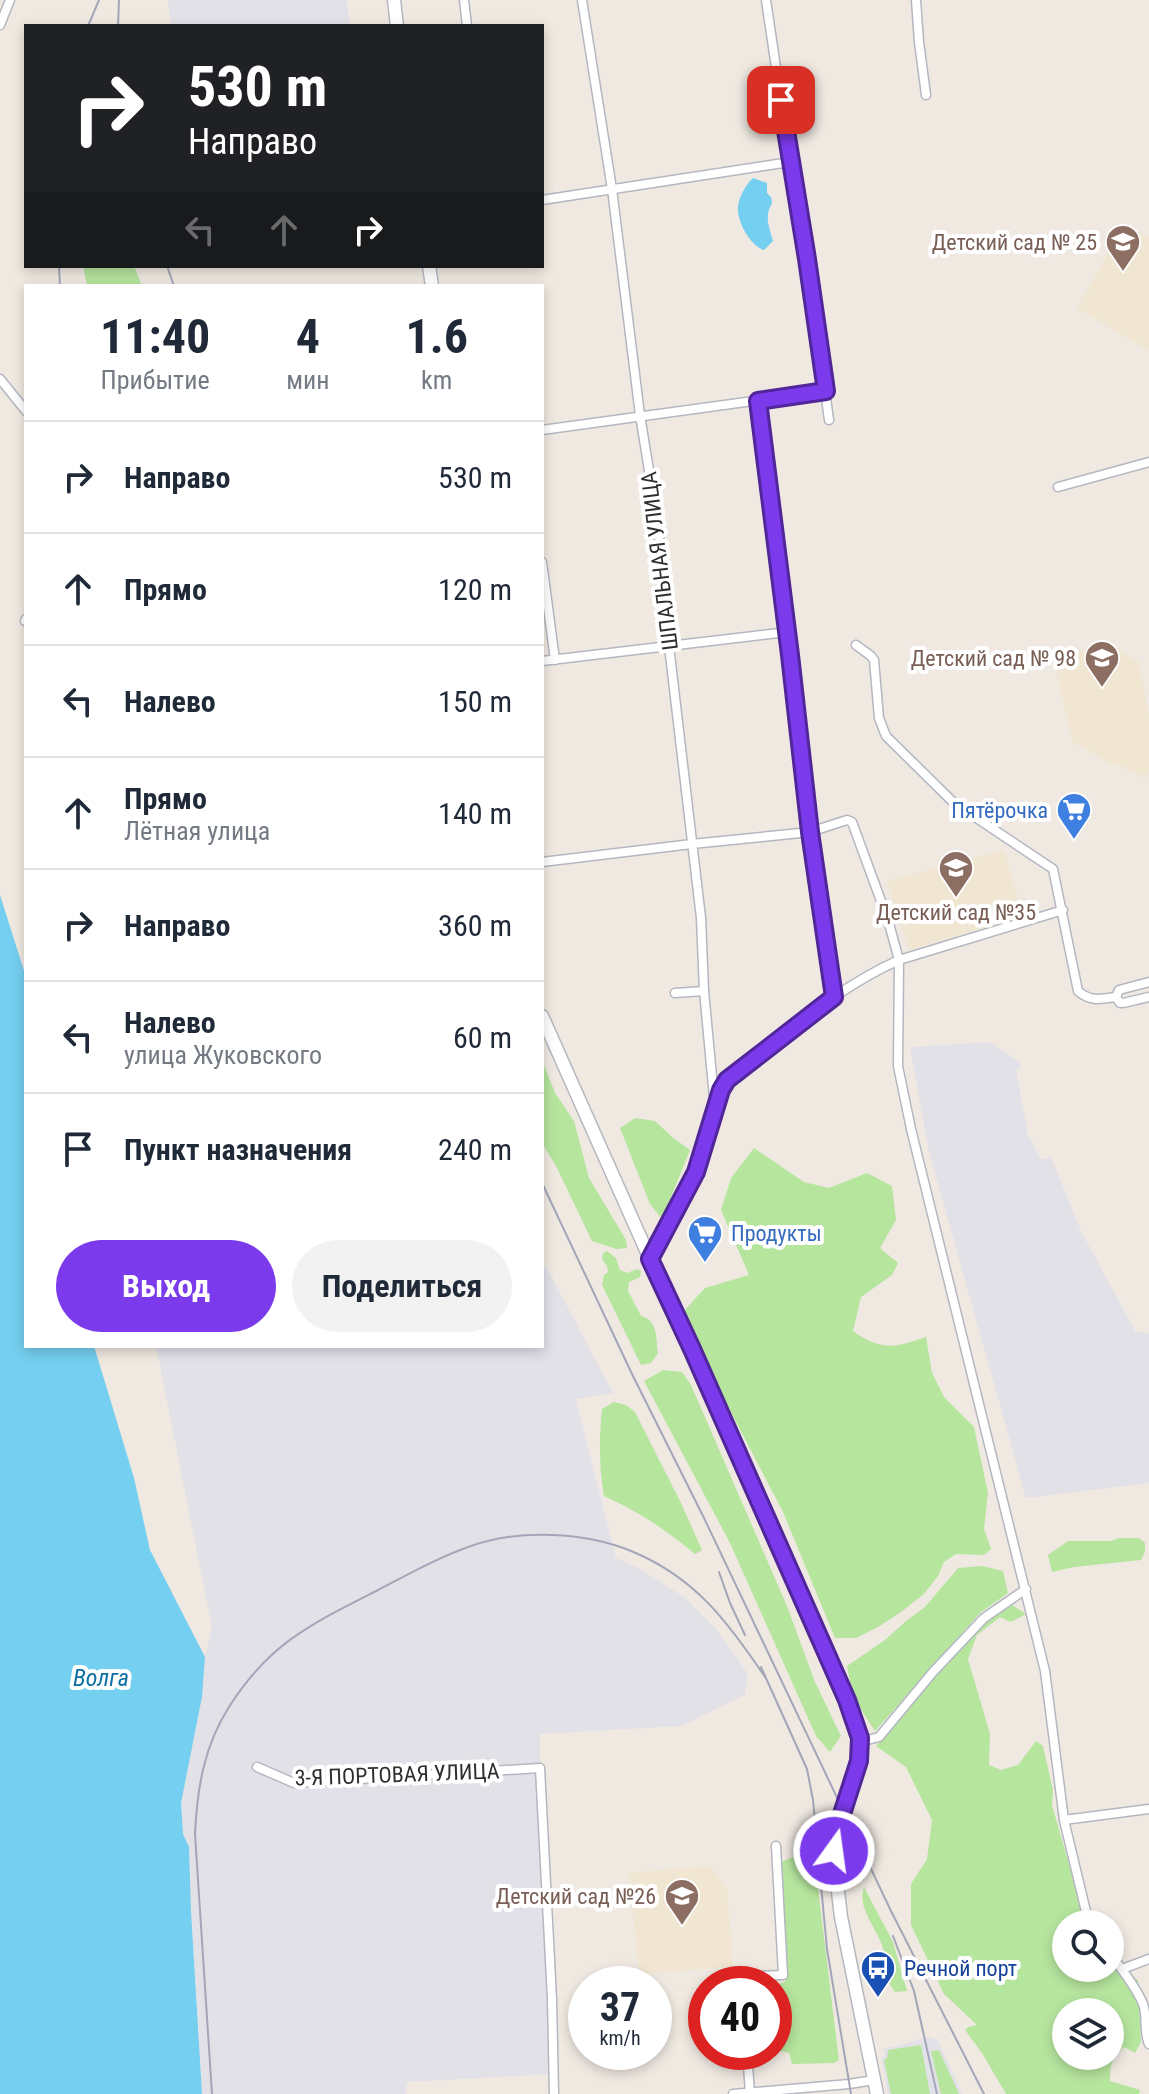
<!DOCTYPE html>
<html lang="ru">
<meta charset="utf-8">
<style>
body{margin:0;font-family:"Roboto Condensed",sans-serif;background:#f2f2f3;color:#1f2937;height:100vh;display:flex;flex-direction:column;font-size:30px;white-space:nowrap}
*{box-sizing:border-box;margin:0}
p{font-size:26px;color:#747a83}
.icon{flex:none;width:44px;height:44px;fill:none;stroke:currentColor;stroke-width:2;stroke-linecap:round;stroke-linejoin:round}
.map{position:relative;flex:1;overflow:hidden}
.details{position:absolute;left:24px;top:284px;width:520px;height:1064px;display:flex;flex-direction:column;background:#fff;border-radius:0px;box-shadow:0 4px 12px #0003}
.details>*{flex:none}
.top-card{position:absolute;left:24px;top:24px;width:520px;height:244px;border-radius:0px;box-shadow:0 4px 12px #0003;background:#202124;color:#fff;overflow:hidden}
.controls{position:absolute;left:1052px;top:1910px;display:grid;gap:16px}
.controls a{display:grid;place-items:center;width:72px;height:72px;border-radius:50%;background:#fff;box-shadow:0 4px 12px #0003;font-size:40px}
.speed{position:absolute;left:568px;top:1966px;display:flex;gap:16px;font-size:40px;font-weight:700;text-align:center}
.speed>*{display:grid;place-content:center;width:104px;height:104px;border-radius:50%;background:#fff;box-shadow:0 4px 12px #0003;line-height:1}
.speed small{font-size:20px;font-weight:400}
.speed .limit{border:12px solid #d22;background:#fff;color:#111}
.pin{position:absolute;display:grid;place-items:center;width:68px;height:68px;color:#fff;margin:-34px;border-radius:16px;box-shadow:0 4px 12px #0006}
.me{position:absolute;width:88px;margin:-44px;rotate:14deg;stroke-linejoin:round;filter:drop-shadow(0 0 6px #0008)}
.turn{display:flex;align-items:center;gap:28px;height:168px;padding:0 32px;font-size:36px}
.turn .icon{width:104px;height:104px;stroke-width:2.5}
.turn b{display:block;font-size:56px;line-height:68px}
.lanes{display:flex;align-items:center;height:76px;padding:0 32px;background:#0003;justify-content:center;gap:40px;direction:ltr}
.lanes .off{opacity:.35}
.eta{display:flex;justify-content:space-evenly;align-items:center;height:136px;text-align:center}
.eta b{font-size:48px;font-weight:700;line-height:56px}
.primary-button{display:flex;gap:16px;margin-top:auto;padding:16px 32px}
.primary-button a{flex:1;height:92px;border-radius:48px;background:#7c3aed;color:#fff;font-size:32px;font-weight:700;line-height:92px;text-align:center}
.primary-button a+a{background:#f2f2f3;color:#1f2937}
ul{padding:0;list-style:none}
li{display:flex;align-items:center;gap:24px;height:112px;padding:0 32px;border-top:2px solid #e0e1e3}
li div{flex:1}
li b{display:block;font-size:30px}
li em{font-style:normal}
.map>svg:first-child{display:block}
.industrial{fill:#e3e1e8}
.education{fill:#f0e6d1}
.green{fill:#b6e59e;fill-rule:evenodd}
.water{fill:#75cff0}
.lines{fill:none;stroke-linecap:round;stroke-linejoin:round}
.street-casing{stroke:#b4b7c1;stroke-width:11}
.secondary-casing{stroke:#b4b7c1;stroke-width:15}
.street{stroke:#fff;stroke-width:8}
.secondary{stroke:#fff;stroke-width:12}
.rail{stroke:#a3a6b8;stroke-width:2}
.route-casing{stroke:#51269a;stroke-width:20}
.route{stroke:#7c3aed;stroke-width:14}
.labels{text-anchor:middle;stroke-width:8;stroke-linejoin:round;paint-order:stroke}
.education-label{font-size:22px;fill:#785e54;stroke:#fff;text-anchor:end}
.street-label{font-size:22px;fill:#2e2e2e;stroke:#fff}
.shop-label{font-size:22px;fill:#366cbe;stroke:#fff;text-anchor:end}
.transit-label{font-size:22px;fill:#164399;stroke:#fff;text-anchor:start}
.water-label{font-size:24px;font-style:italic;fill:#0d6fa3;stroke:#fff}
</style>
<div class="map">
<svg width="1149" height="2094" viewBox="0 0 1149 2094">
<rect width="100%" height="100%" fill="#efe9e1"/>
<g class="industrial">
<polygon points="168,0 347,0 350,26 171,26"/>
<polygon points="990,1042 1019,1062 1021,1068 1016,1069 1028,1135 1041,1160 1051,1157 1081,1231 1135,1331 1149,1334 1149,1483 1026,1498 928,1148 910,1047"/>
<polygon points="542,1263 548,1270 613,1393 576,1399 616,1558 637,1567 684,1597 718,1631 748,1674 745,1695 681,1726 540,1734 540,1768 554,2074 406,2082 406,2094 202,2094 191,1911 189,1847 183,1834 181,1803 202,1697 205,1657 212,1627 156,1346 542,1346"/>
<polygon points="929,2037 938,2040 962,2094 888,2094 881,2057 885,2056 884,2049"/>
</g>
<g class="education">
<polygon points="1125,224 1149,238 1149,351 1077,308"/>
<polygon points="1108,645 1139,662 1149,716 1149,772 1146,778 1120,765 1112,765 1073,742 1053,658"/>
<polygon points="1004,850 1023,916 909,950 887,881"/>
<polygon points="708,1866 727,1887 733,1967 639,1974 629,1873"/>
</g>
<g class="green">
<polygon points="83,266 134,266 142,286 87,286"/>
<polygon points="542,1060 555,1093 574,1121 589,1178 626,1240 627,1248 616,1249 592,1241 556,1166 542,1143"/>
<polygon points="635,1118 655,1121 672,1137 690,1150 662,1219 650,1204 620,1128"/>
<path d="M 754,1148 L 804,1182 L 829,1188 L 867,1173 L 892,1186 L 896,1220 L 880,1248 L 898,1263 L 892,1275 L 861,1297 L 853,1331 C 881,1351 895,1348 926,1337 L 932,1373 L 944,1397 L 974,1427 L 988,1493 L 984,1529 L 991,1549 L 984,1555 L 956,1554 L 944,1562 L 938,1576 L 924,1594 L 901,1612 L 878,1627 L 856,1638 L 835,1638 L 783,1512 L 720,1391 L 683,1312 L 705,1288 L 749,1275 L 721,1210 L 731,1178 Z"/>
<path d="M 607,1251 L 616,1258 L 620,1270 L 627,1273 L 637,1269 L 641,1271 L 640,1277 L 629,1282 L 628,1291 L 641,1316 C 658,1320 656,1339 658,1353 L 651,1363 L 641,1365 L 602,1285 L 604,1275 L 608,1272 L 607,1266 L 602,1259 L 603,1253 Z"/>
<polygon points="663,1370 682,1372 691,1385 787,1606 815,1682 841,1736 830,1752 816,1736 730,1543 644,1381"/>
<path d="M 614,1402 L 626,1405 L 635,1412 L 681,1503 L 702,1550 L 695,1554 C 665,1529 639,1512 604,1496 C 599,1466 599,1439 602,1409 Z"/>
<polygon points="1119,1538 1139,1538 1145,1543 1145,1552 1141,1560 1074,1567 1052,1572 1048,1555 1068,1541 1111,1541"/>
<polygon points="982,1566 1003,1571 1008,1593 980,1613 875,1731 853,1697 847,1666 885,1640 906,1621 925,1607 958,1568"/>
<path d="M 1012,1605 L 1026,1614 L 1011,1622 L 1000,1617 L 977,1635 L 968,1659 L 990,1734 L 989,1765 L 1001,1770 L 1018,1765 L 1036,1741 L 1043,1746 L 1053,1790 L 1052,1805 L 1086,1924 L 1066,1924 L 1066,1968 L 1110,1968 L 1110,1960 L 1114,1964 L 1138,1980 L 1141,2042 L 1135,2053 L 1124,2047 C 1112,2057 1110,2065 1110,2081 L 1140,2090 L 1139,2094 L 1006,2094 L 982,2053 L 965,2030 L 968,2027 L 977,2025 L 944,1994 L 911,1925 L 911,1884 L 927,1859 L 932,1820 L 906,1767 L 876,1746 L 973,1632 ZM 1066,2012 L 1110,2012 L 1110,2056 L 1066,2056 Z"/>
<polygon points="814,1856 839,2060 834,2063 792,2064 789,2053 774,2049 774,1985 785,1982 781,1862 793,1857"/>
<path d="M 864,1887 L 893,1942 L 907,1991 L 895,1992 C 880,1970 889,1968 883,1948 C 878,1930 856,1907 864,1887 Z"/>
<polygon points="921,2045 930,2094 891,2094 884,2060 887,2058 888,2050"/>
<polygon points="939,2050 959,2094 941,2094 931,2051"/>
</g>
<g class="water">
<path d="M 753,178 L 767,183 L 767,193 L 771,197 L 772,203 C 764,217 769,226 773,241 L 764,250 C 750,245 737,222 738,207 C 739,197 746,184 753,178 Z"/>
<polygon points="0,895 26,977 26,1346 94,1346 134,1478 150,1550 205,1657 202,1697 181,1803 183,1834 189,1847 191,1911 202,2094 0,2094"/>
</g>
<g class="lines">
<defs>
<g id="street">
<polyline points="464,0 467,26"/>
<polyline points="582,0 612,189 640,415 658,526 669,646 701,918 704,991 715,1108 696,1172 650,1259"/>
<polyline points="766,0 790,162 807,259 829,420"/>
<polyline points="916,0 919,42 926,95"/>
<polyline points="0,25 10,0"/>
<polyline points="542,200 790,162"/>
<polyline points="0,379 26,411"/>
<path d="M 758,401 C 783,599 805,799 834,997"/>
<polyline points="542,430 826,391"/>
<polyline points="1058,487 1149,462"/>
<polyline points="542,562 555,660"/>
<polyline points="25,621 26,619"/>
<path d="M 856,645 L 871,656 L 874,660 L 879,718 L 886,736 L 959,808 L 978,819 L 1053,869 L 1078,991 C 1090,1002 1102,999 1116,997"/>
<polyline points="542,661 787,632"/>
<polyline points="542,862 692,844 810,832 847,820 852,822 888,920 899,960 898,1066 911,1129 1045,1671 1064,1820 1089,1924"/>
<polyline points="1149,982 1119,990 1116,997 1120,1003 1123,1003 1149,997"/>
<polyline points="675,993 704,991"/>
<path d="M 716,1103 L 721,1090 L 734,1073 C 787,1033 838,987 899,960 L 1063,910"/>
<polyline points="860,1742 879,1737 933,1672 984,1618 1026,1589"/>
<polyline points="257,1767 294,1783 540,1768 552,1999 554,2094"/>
<polyline points="1064,1820 1149,1809"/>
<path d="M 1110,1954 C 1122,1969 1136,1987 1143,2004 C 1148,2017 1143,2031 1149,2044"/>
<polyline points="1122,1969 1149,1959"/>
<polyline points="743,1984 755,1976 783,1975 776,1846"/>
<polyline points="747,2052 750,2093"/>
<polyline points="733,2094 849,2084 874,2080"/>
</g>
<g id="secondary">
<polyline points="394,0 397,26"/>
<polyline points="429,266 432,286"/>
<polyline points="542,1016 650,1259 692,1349 847,1700 860,1738 859,1761 835,1840 834,1858 841,1917 877,2094"/>
</g>
</defs>
<use href="#street" class="street-casing"/>
<use href="#secondary" class="secondary-casing"/>
<use href="#street" class="street"/>
<use href="#secondary" class="secondary"/>
<g class="rail">
<polyline points="88,26 99,0"/>
<polyline points="118,26 119,0"/>
<polyline points="59,266 60,286"/>
<polyline points="167,266 174,286"/>
<polyline points="542,1183 632,1374 704,1518 891,1911 984,2094"/>
<polyline points="719,1572 730,1603 745,1635"/>
<polyline points="761,1667 807,1769 813,1800 827,1949 851,2094"/>
<polyline points="893,1936 914,1991 937,2094"/>
<path d="M 212,2094 L 195,1834 C 197,1789 204,1746 229,1707 C 269,1643 313,1623 378,1590 C 409,1574 439,1557 471,1546 C 519,1529 585,1532 631,1551 C 695,1577 728,1622 765,1677"/>
</g>
</g>
<g class="lines">
<defs>
<polyline id="route" points="781,100 807,259 826,391 758,401 790,655 810,832 834,997 727,1080 721,1090 696,1172 650,1259 692,1349 821,1641 847,1700 860,1738 859,1761 841,1817 834,1851"/>
</defs>
<use href="#route" class="route-casing"/>
<use href="#route" class="route"/>
</g>
<defs>
<symbol id="school-pin" viewBox="-11 -11 22 30"><path d="M0 17L-7.5 6A9.5 9.5 0 1 1 7.5 6Z" fill="#8d6e63" stroke="#fff"/><path d="M0-5L7-2L0 1L-7-2ZM-4 1L0 2.5L4 1V4Q0 6-4 4Z" fill="#fff"/></symbol>
<symbol id="supermarket-pin" viewBox="-11 -11 22 30"><path d="M0 17L-7.5 6A9.5 9.5 0 1 1 7.5 6Z" fill="#3f7fe0" stroke="#fff"/><path d="M-6-5.5h2.5l.6 2H6L4.5 2H-2.5L-4.4-4H-6ZM-1.5 3.2a1.3 1.3 0 1 0 .1 0ZM3 3.2a1.3 1.3 0 1 0 .1 0Z" fill="#fff"/></symbol>
<symbol id="bus-pin" viewBox="-11 -11 22 30"><path d="M0 17L-7.5 6A9.5 9.5 0 1 1 7.5 6Z" fill="#1a4fb4" stroke="#fff"/><path d="M-5-6H5V4H4V6H2V4H-2V6H-4V4H-5ZM-3.5-4V0h7V-4ZM-3.5 1.2v1.5H-2V1.2ZM2 1.2v1.5H3.5V1.2Z" fill="#fff"/></symbol>
</defs>
<g fill-rule="evenodd">
<use href="#school-pin" x="1103" y="222" width="40" height="54"/>
<use href="#school-pin" x="1082" y="638" width="40" height="54"/>
<use href="#supermarket-pin" x="1054" y="790" width="40" height="54"/>
<use href="#school-pin" x="936" y="848" width="40" height="54"/>
<use href="#supermarket-pin" x="685" y="1213" width="40" height="54"/>
<use href="#school-pin" x="662" y="1876" width="40" height="54"/>
<use href="#bus-pin" x="858" y="1948" width="40" height="54"/>
</g>
<g class="labels">
<g class="education-label">
<text x="1097" y="250">Детский сад № 25</text>
<text x="1076" y="666">Детский сад № 98</text>
<text x="956" y="920" text-anchor="middle">Детский сад №35</text>
<text x="656" y="1904">Детский сад №26</text>
</g>
<g class="street-label">
<text transform="translate(659 561) rotate(-97)" y="8">ШПАЛЬНАЯ УЛИЦА</text>
<text transform="translate(397 1774) rotate(-2)" y="8">3-Я ПОРТОВАЯ УЛИЦА</text>
</g>
<g class="shop-label">
<text x="1048" y="818">Пятёрочка</text>
<text x="731" y="1241" text-anchor="start">Продукты</text>
</g>
<g class="transit-label">
<text x="904" y="1976">Речной порт</text>
</g>
<g class="water-label">
<text x="101" y="1686">Волга</text>
</g>
</g>
</svg>
<div class="controls">
<a><svg class="icon" aria-label="search" viewBox="0 0 24 24"><circle cx="10" cy="10" r="6"/><path d="M15 15l6 6"/></svg></a>
<a><svg class="icon" aria-label="layers" viewBox="0 0 24 24"><path d="M12 4l9 5-9 5-9-5zM3 14l9 5 9-5"/></svg></a>
</div>
<div class="speed"><div>37<small>km/h</small></div><div class="limit">40</div></div>
<div class="pin" style="left:781px;top:100px;background:#d93025"><svg class="icon" aria-label="arrive" viewBox="0 0 24 24"><path d="M6 21V4h12l-3 4 3 4H6"/></svg></div>
<svg class="me" style="left:834px;top:1851px" viewBox="-20 -20 40 40"><circle r="17" fill="#7c3aed" stroke="#fff" stroke-width="3"/><path d="M0-11L8 9 0 5-8 9z" fill="#fff"/></svg>
<div class="top-card">
<div class="turn"><svg class="icon" aria-label="right" viewBox="0 0 24 24"><path d="M7 20v-9h11M14 6l5 5-5 5"/></svg><div><b>530 m</b>Направо</div></div>
<div class="lanes"><svg class="icon off" aria-label="left" viewBox="0 0 24 24"><path d="M17 20v-9H6M10 6l-5 5 5 5"/></svg><svg class="icon off" aria-label="ahead" viewBox="0 0 24 24"><path d="M12 20V5M6 11l6-6 6 6"/></svg><svg class="icon" aria-label="right" viewBox="0 0 24 24"><path d="M7 20v-9h11M14 6l5 5-5 5"/></svg></div>
</div>
<section class="details">
<div class="eta">
<div><b>11:40</b><p>Прибытие</p></div>
<div><b>4</b><p>мин</p></div>
<div><b>1.6</b><p>km</p></div>
</div>
<ul>
<li><svg class="icon" aria-label="right" viewBox="0 0 24 24"><path d="M7 20v-9h11M14 6l5 5-5 5"/></svg><div><b>Направо</b></div><em>530 m</em></li>
<li><svg class="icon" aria-label="ahead" viewBox="0 0 24 24"><path d="M12 20V5M6 11l6-6 6 6"/></svg><div><b>Прямо</b></div><em>120 m</em></li>
<li><svg class="icon" aria-label="left" viewBox="0 0 24 24"><path d="M17 20v-9H6M10 6l-5 5 5 5"/></svg><div><b>Налево</b></div><em>150 m</em></li>
<li><svg class="icon" aria-label="ahead" viewBox="0 0 24 24"><path d="M12 20V5M6 11l6-6 6 6"/></svg><div><b>Прямо</b><p>Лётная улица</p></div><em>140 m</em></li>
<li><svg class="icon" aria-label="right" viewBox="0 0 24 24"><path d="M7 20v-9h11M14 6l5 5-5 5"/></svg><div><b>Направо</b></div><em>360 m</em></li>
<li><svg class="icon" aria-label="left" viewBox="0 0 24 24"><path d="M17 20v-9H6M10 6l-5 5 5 5"/></svg><div><b>Налево</b><p>улица Жуковского</p></div><em>60 m</em></li>
<li><svg class="icon" aria-label="arrive" viewBox="0 0 24 24"><path d="M6 21V4h12l-3 4 3 4H6"/></svg><div><b>Пункт назначения</b></div><em>240 m</em></li>
</ul>
<div class="primary-button"><a>Выход</a><a>Поделиться</a></div>
</section>
</div>
